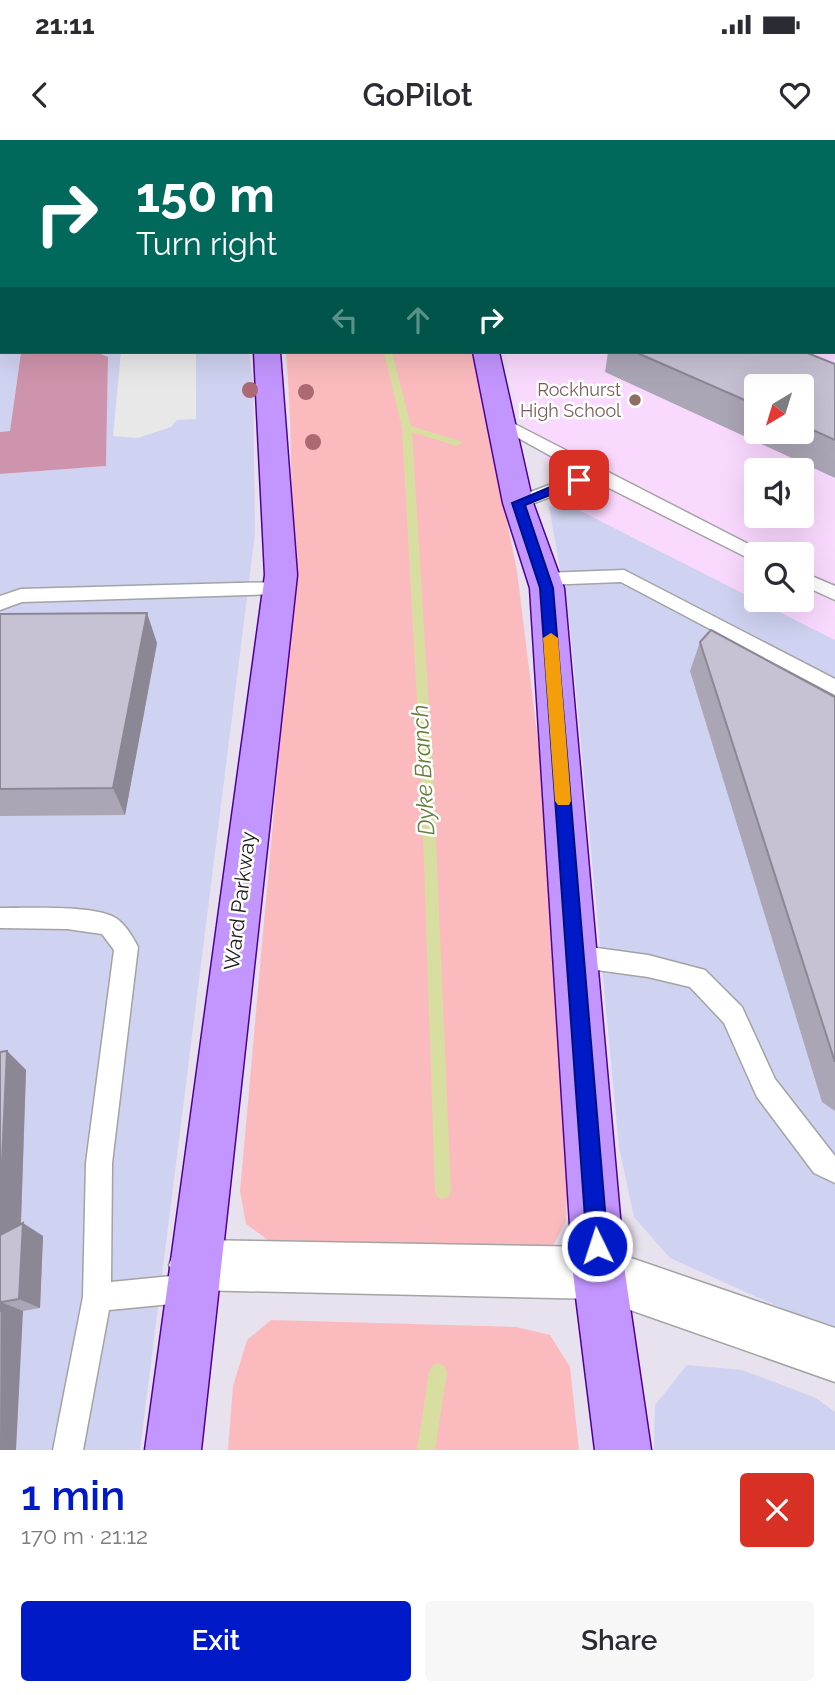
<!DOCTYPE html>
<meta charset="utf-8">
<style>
body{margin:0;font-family:Raleway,sans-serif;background:#f7f7f7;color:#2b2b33;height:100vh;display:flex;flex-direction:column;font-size:26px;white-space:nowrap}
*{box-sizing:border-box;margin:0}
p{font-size:23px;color:#7c7c81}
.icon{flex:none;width:38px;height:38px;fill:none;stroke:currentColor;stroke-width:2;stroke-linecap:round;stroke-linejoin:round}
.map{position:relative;height:1310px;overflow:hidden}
.drawer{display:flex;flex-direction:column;background:#fff;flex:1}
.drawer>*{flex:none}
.top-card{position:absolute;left:0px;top:0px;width:836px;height:214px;box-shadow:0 7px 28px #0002;background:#00695c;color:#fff;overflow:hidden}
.needle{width:46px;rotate:218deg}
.fabs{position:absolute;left:744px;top:234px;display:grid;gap:14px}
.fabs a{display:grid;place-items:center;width:70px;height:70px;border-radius:7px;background:#fff;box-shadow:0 7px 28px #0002;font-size:35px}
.pin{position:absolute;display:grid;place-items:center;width:60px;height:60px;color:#fff;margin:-30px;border-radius:14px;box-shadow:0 4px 10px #0006}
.me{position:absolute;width:77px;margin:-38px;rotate:356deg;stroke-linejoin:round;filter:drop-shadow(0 0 5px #0008)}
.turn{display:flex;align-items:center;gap:24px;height:147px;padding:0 21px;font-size:32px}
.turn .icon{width:91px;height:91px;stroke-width:2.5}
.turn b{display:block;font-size:49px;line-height:60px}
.lanes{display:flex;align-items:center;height:66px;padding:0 21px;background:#0003;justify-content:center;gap:35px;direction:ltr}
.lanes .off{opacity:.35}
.round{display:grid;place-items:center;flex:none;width:74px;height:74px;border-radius:7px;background:#f7f7f7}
.overview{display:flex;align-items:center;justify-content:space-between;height:119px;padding:0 21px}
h1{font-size:42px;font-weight:600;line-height:52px;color:#001ac8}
.primary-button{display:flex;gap:14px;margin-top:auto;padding:14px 21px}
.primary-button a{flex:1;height:80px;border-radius:7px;background:#001ac8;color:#fff;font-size:28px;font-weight:600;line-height:80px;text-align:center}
.primary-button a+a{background:#f7f7f7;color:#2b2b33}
.status{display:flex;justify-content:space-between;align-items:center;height:49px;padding:0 35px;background:#fff;direction:ltr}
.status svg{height:19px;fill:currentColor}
header{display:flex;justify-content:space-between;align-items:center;height:91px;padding:0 21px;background:#fff;font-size:32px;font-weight:600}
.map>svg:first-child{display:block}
.commercial{fill:#cfd2f0}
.education{fill:#fad9ff;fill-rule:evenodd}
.forest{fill:#cf94ad}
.park{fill:#fbbbbe}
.parking{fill:#e8e8e8}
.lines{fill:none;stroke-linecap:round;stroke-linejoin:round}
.stream{fill:#d8de9f;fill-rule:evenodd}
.service-casing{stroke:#a3a3a3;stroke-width:3}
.minor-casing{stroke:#a3a3a3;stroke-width:3}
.primary-casing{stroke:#4f0094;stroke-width:3}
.service{fill:#fff;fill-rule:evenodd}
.minor{fill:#fff;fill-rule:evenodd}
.primary{fill:#c395ff;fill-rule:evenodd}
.tree{fill:#ad6972}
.wall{fill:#aba6b6;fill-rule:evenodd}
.shaded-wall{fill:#8b8794}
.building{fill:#c7c1d4;stroke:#8b8794;stroke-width:2}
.route{fill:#001ac8;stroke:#001182;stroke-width:2}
.slow{fill:#f59e0b}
.education-dot{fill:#8d6e63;stroke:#fff;stroke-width:2.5}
.labels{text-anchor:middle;stroke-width:5;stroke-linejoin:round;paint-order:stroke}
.far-education-label{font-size:18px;fill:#785e54;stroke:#fff;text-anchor:end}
.street-label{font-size:21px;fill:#1c1c1c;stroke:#fff}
.water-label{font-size:23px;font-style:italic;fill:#647f36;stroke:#fff}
</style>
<div class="status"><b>21:11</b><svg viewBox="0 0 49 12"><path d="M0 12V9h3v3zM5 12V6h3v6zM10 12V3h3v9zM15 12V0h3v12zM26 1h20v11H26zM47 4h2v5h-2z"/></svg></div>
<header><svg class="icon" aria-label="back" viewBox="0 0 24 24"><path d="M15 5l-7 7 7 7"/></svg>GoPilot<svg class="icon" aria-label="heart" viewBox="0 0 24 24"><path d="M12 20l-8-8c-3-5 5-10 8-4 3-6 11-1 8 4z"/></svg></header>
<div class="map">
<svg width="835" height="1310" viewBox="0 0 835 1310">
<rect width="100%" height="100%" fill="#e8e1ee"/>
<g class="commercial">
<polygon points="0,0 218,2 2,2 2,212 21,212 10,291 0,292"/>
<polygon points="96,212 249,212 253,243 255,394 140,1310 0,1310 0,334 106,326 108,217"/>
<polygon points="549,366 573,367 835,500 835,1192 670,1118 634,1077 619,1007 570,487"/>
<polygon points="687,1225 742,1230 816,1258 835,1272 835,1310 654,1310 655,1265"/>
</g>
<path class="education" d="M 835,16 L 835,500 L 756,460 L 802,460 L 802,415 L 756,415 L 756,460 L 573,367 L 517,272 L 505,212 L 835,212 ZM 756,247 L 802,247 L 802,292 L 756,292 ZM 756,331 L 802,331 L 802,376 L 756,376 Z"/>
<polygon class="forest" points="21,212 96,212 108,217 106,326 0,334 0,292 10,291"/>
<g class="park">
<path d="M 286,212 L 473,212 L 517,431 L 543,642 L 567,1053 L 566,1080 L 553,1106 L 268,1100 L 246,1084 L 240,1051 C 251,932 261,812 272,693 C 286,532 299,373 286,212 Z"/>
<polygon points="271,1180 516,1187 550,1195 570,1227 579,1310 228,1310 233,1246 247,1200"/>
</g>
<polygon class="parking" points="121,212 196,212 196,279 177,280 171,287 138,298 113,296"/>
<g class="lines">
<g class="stream">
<polygon points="325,0 331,0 332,2 325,2"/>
<polygon points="384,212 392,212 411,286 460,301 462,303 457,306 412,292 433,634 451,1051 449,1057 443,1059 437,1057 435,1051 421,634 402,288"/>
<polygon points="438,1223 444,1226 447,1232 435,1310 417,1310 429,1232 432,1226"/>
</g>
<defs>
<g id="service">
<polygon points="499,276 762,411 765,415 756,415 756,421 750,419 605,346 581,345 524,367 512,367 510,363 512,359 573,336 585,335 493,284 491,281 493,278"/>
<polygon points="624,430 835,539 835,555 621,442 544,445 538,443 535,439 538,435 544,433"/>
<polygon points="802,432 835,446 835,460 802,445"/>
<polygon points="279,442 285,443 288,448 285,453 279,454 22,462 0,470 0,456 21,449"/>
<path d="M 0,768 C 26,768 93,765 114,777 C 124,782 133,797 138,807 L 112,1023 L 111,1142 L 192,1134 L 202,1138 L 206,1148 L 202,1158 L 192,1162 L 109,1170 L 83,1310 L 53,1310 L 83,1157 L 86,1023 L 114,810 L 102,794 L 67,789 L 0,788 Z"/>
<polygon points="575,805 648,815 705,830 742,867 775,939 835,1016 835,1043 814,1033 757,957 724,883 690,847 648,837 575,827 567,824 563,816 567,808"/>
</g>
<g id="minor">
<polygon points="539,0 568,0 537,2"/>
<polygon points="194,1100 599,1107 835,1188 835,1242 599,1159 194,1150 176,1143 169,1125 176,1107"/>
</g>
<g id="primary">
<polygon points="219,0 241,0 242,2 220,2"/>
<polygon points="401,0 423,0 424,2 402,2"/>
<polygon points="254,212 280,212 297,435 201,1310 145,1310 265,435"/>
<polygon points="473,212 499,212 533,363 564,448 625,1133 651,1310 595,1310 573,1133 530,448 503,363"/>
</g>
</defs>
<use href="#service" class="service-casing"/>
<use href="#minor" class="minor-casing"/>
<use href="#primary" class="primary-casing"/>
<use href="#service" class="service"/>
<use href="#minor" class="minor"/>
<use href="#primary" class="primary"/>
</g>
<g class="tree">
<circle cx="250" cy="250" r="8"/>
<circle cx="306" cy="252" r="8"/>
<circle cx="313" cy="302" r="8"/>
</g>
<g class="wall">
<path d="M 608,212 L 805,212 L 835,224 L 835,338 L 605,232 ZM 756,247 L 802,247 L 802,292 L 756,292 Z"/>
<polygon points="0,474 157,503 125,675 0,676"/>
<polygon points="700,502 835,557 835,971 822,962 690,531"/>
<polygon points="7,911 26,930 21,1084 43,1096 40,1168 23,1171 0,1310 0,912"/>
</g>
<g class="shaded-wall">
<polygon points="2,105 2,138 0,138 0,106"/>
<polygon points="147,473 157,503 125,675 113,648"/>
<polygon points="7,911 26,930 20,1108 0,1097 0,1066"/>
<polygon points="23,1083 43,1096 40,1168 19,1159"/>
<polygon points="1,1162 23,1171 16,1310 0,1310"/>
</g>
<g class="building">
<polygon points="0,0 73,0 73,2 2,2 2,105 0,106"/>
<polygon points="635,212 805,212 835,224 835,300 802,285 802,247 756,247 756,265"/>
<polygon points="147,473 113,648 0,649 0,474"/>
<polygon points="711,490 835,557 835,922 700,502"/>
<polygon points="7,911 0,1066 0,912"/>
<polygon points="23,1083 19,1159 1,1162 0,1172 0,1095"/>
</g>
<polygon class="route" points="579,335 585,340 583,342 525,365 553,448 608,1106 605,1114 597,1117 590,1114 587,1106 540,448 512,363"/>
<polygon class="slow" points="551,493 558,498 571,661 569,665 558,665 555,661 543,498"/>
<circle class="education-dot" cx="635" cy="260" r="7"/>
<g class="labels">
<g class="far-education-label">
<text x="621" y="256">Rockhurst<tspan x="621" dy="21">High School</tspan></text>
</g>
<g class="street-label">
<text transform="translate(240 761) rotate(-83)" y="7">Ward Parkway</text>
</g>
<g class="water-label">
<text transform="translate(423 630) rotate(-93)" y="8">Dyke Branch</text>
</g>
</g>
</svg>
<div class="fabs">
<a><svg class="needle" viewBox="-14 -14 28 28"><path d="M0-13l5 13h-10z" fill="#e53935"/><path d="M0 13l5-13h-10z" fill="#7c7c81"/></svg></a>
<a><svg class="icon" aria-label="sound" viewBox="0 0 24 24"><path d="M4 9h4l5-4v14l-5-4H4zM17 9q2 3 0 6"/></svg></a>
<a><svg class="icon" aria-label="search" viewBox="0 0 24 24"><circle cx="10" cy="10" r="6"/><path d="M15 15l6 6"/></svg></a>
</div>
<div class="pin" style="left:579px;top:340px;background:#d93025"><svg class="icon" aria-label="arrive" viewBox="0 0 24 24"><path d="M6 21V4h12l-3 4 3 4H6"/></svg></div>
<svg class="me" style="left:597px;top:1106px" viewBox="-20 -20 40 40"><circle r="17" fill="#001ac8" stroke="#fff" stroke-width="3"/><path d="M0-11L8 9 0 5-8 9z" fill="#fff"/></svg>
<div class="top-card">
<div class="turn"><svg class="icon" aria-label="right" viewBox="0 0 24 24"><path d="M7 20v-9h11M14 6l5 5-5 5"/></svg><div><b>150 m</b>Turn right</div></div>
<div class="lanes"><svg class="icon off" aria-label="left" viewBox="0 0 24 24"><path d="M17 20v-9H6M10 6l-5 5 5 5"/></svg><svg class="icon off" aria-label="ahead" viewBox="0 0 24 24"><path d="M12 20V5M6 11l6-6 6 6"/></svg><svg class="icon" aria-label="right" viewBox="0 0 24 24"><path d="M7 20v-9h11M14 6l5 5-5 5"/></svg></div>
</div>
</div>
<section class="drawer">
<div class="overview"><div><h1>1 min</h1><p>170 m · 21:12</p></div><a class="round" style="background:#d93025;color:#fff"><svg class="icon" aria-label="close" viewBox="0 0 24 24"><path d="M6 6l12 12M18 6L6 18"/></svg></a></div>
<div class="primary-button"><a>Exit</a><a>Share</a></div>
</section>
